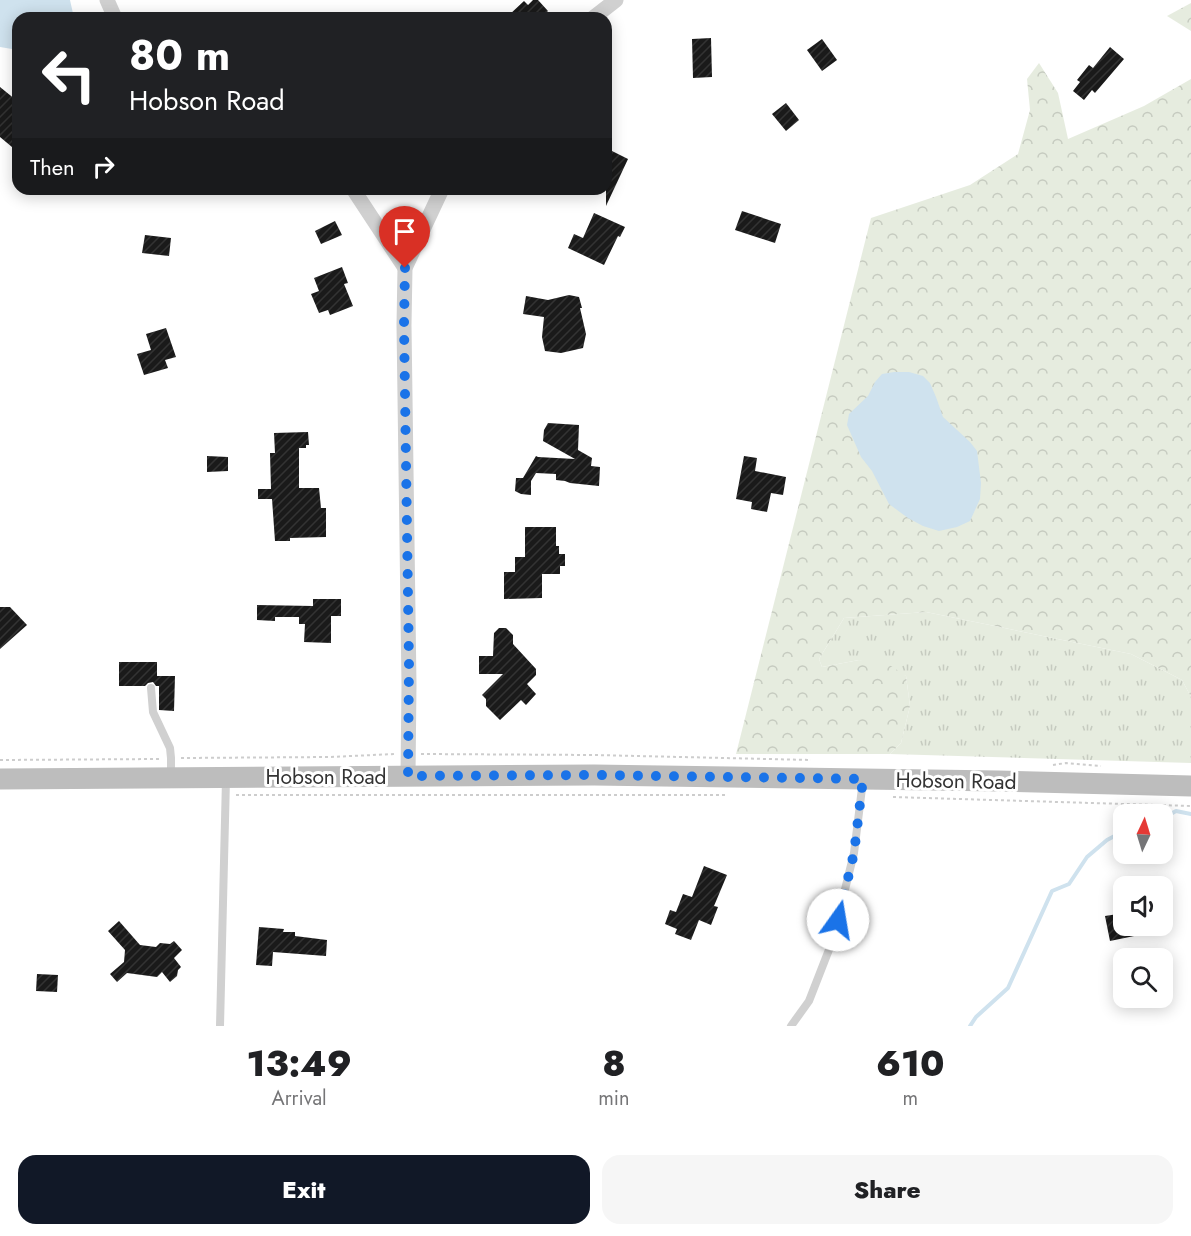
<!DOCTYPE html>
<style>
body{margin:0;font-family:Jost,sans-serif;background:#f6f6f6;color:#202124;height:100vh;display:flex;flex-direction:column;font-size:22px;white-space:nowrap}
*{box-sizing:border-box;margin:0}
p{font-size:20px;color:#757577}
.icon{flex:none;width:33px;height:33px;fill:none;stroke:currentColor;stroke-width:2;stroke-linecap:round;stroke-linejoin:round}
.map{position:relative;height:1026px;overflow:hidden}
.drawer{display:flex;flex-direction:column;background:#fff;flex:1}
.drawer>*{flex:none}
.hud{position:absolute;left:12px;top:12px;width:600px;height:183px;border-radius:18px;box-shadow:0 3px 15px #0003;background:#202124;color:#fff;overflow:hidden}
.needle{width:39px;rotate:4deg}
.fabs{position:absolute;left:1113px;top:804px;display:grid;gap:12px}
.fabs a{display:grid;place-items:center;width:60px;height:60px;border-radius:12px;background:#fff;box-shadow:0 3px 15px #0003;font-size:30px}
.pin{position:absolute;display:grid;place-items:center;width:51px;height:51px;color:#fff;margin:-62px -26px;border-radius:50% 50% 50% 0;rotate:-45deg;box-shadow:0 0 6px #0007}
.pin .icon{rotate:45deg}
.me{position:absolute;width:66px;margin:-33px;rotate:13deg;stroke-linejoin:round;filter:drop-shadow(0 0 4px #0008)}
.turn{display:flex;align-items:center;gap:21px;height:126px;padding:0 18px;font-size:27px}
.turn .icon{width:78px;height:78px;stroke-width:2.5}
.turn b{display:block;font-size:42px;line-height:51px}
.then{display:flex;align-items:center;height:57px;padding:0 18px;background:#0003;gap:12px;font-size:22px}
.eta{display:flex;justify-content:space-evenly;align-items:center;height:102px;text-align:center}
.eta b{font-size:36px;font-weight:800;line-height:42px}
.primary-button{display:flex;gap:12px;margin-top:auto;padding:12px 18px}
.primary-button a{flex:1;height:69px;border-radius:18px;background:#111827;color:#fff;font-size:24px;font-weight:800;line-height:69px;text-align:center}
.primary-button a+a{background:#f6f6f6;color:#202124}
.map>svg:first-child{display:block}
.grass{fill:url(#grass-tufts)}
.forest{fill:url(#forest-crowns)}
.water{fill:#cfe2ee}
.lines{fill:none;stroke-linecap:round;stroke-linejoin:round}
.stream{stroke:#cfe2ee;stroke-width:4}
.building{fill:url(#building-hatch)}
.path{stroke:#cdcdcd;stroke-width:2;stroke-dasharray:3 3;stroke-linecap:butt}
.lane{stroke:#d0d0d0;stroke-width:8}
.street{stroke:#d0d0d0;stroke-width:15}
.secondary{stroke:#bdbdbd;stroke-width:21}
.route{stroke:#1a73e8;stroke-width:10;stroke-dasharray:0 18}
.labels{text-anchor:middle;stroke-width:6;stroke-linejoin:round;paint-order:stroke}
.street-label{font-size:21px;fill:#333;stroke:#fff}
</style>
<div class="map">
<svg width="1191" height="1026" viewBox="0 0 1191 1026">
<defs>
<pattern id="grass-tufts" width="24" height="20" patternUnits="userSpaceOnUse" patternTransform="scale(1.5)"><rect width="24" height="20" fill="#e6ecdf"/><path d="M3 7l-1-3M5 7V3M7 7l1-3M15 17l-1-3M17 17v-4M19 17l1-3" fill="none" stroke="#c6cbc0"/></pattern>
<pattern id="forest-crowns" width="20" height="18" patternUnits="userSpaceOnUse" patternTransform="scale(1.5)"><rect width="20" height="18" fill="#e6ecdf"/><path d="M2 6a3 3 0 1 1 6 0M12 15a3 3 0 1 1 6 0" fill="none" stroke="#c6cbc0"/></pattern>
<pattern id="building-hatch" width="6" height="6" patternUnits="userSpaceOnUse" patternTransform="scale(1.5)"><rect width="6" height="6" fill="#1a1a1a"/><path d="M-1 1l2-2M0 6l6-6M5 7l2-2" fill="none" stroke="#333"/></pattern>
</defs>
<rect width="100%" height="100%" fill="#fff"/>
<polygon class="grass" points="926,612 1131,654 1182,680 1191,697 1191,763 890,754 901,743 910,706 906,676 859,660 822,667 819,659 844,618"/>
<g class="forest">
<polygon points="1191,3 1191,31 1167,16"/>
<polygon points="1039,63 1058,93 1068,139 1144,106 1191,79 1191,697 1182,680 1131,654 926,612 844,618 819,659 822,667 859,660 888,664 906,676 910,706 901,743 890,754 736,754 871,218 970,185 1018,154 1030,110 1027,79"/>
</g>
<g class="water">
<polygon points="0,0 70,0 74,18 18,18 18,50 0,47"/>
<polygon points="894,372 909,372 923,376 930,383 936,397 943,417 970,442 977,451 981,483 980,499 970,521 957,527 939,531 923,526 908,518 889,504 872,471 861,457 847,425 849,414 868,396 875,382 882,374"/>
</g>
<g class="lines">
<g class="stream">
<polyline points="1169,815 1176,811 1191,814"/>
<polyline points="970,1026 976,1017 1008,988 1052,891 1069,884 1087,857 1107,840 1124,831"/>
</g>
</g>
<g class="building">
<polygon points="533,0 538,0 548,11 541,18 506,18 524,1 528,5"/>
<polygon points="711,38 712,77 693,78 692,39"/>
<polygon points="822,39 837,60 822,71 807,50"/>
<polygon points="1110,47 1124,59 1095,93 1092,90 1084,100 1073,91 1080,82 1077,80 1089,65 1093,68"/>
<polygon points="0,87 16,100 15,127 18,130 18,152 0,137"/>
<polygon points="786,103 799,120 786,131 772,114"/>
<polygon points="610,150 628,159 606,206 606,158"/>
<polygon points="742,211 781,224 775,243 735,230"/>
<polygon points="594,213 625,227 620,237 618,236 604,265 568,248 574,234 583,238"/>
<polygon points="335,221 342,235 321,244 315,231"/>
<polygon points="145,235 171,238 169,256 142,253"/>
<polygon points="342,267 348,283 344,284 353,306 330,315 328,310 319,313 311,294 319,291 314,278"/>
<polygon points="569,295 579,297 582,308 580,308 586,334 583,348 561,353 545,351 542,337 544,317 523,314 526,296 548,300"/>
<polygon points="166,328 176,357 165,360 168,368 144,375 137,354 151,350 146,334"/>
<polygon points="548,423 579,425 578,450 592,458 591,466 600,467 599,486 570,483 565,481 556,480 556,474 536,473 531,481 531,495 521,494 515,491 516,478 523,478 536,456 538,457 575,459 543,441 544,430"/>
<polygon points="308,432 309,445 306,445 306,448 299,448 299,488 319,488 321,508 326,508 326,537 290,538 290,541 275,541 272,499 258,499 258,489 271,489 270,453 275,453 274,433"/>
<polygon points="207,456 228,457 228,471 207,472"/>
<polygon points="744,456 757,458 755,471 786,477 783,495 771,493 767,512 751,509 752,502 736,499"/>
<polygon points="525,527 556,527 556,546 559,546 559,554 565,554 565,566 560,566 560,574 542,574 542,598 504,599 504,572 515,572 515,557 525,557"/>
<polygon points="313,599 341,599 341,616 331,616 331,643 304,642 305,624 299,624 299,617 275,617 275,621 257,620 257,605 313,606"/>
<polygon points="0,607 10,607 27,625 0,649"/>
<polygon points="499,628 506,628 513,635 513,644 536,669 536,675 527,684 536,694 526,705 521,700 500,720 486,706 486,699 482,695 503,674 479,674 479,656 493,656 494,633"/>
<polygon points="119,662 157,662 157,676 175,676 174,711 159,710 159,686 156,686 153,682 148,683 145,686 119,686"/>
<polygon points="704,866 727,875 714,906 718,907 711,925 699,920 691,940 675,934 677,929 665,924 670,910 676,912 683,894 692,897"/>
<polygon points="1124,913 1124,926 1137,926 1139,935 1110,941 1105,916"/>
<polygon points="119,921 140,945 156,947 160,943 170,944 174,941 182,950 174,958 181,967 178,970 177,976 170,982 162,972 157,977 127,973 117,982 110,974 124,962 125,950 108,931"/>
<polygon points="259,927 284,929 283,932 295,932 295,936 327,940 326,956 273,952 272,966 256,965"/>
<polygon points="37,974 58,975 57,992 36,991"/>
</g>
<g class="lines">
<g class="path">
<polyline points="421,754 594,755 811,760"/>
<polyline points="181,758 330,757 394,754"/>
<polyline points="0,760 160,759"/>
<polyline points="1053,765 1066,763 1101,766"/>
<polyline points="236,795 726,795"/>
<polyline points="893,797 1191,806"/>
</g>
<g class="lane">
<polyline points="151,688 153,712 170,748 171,758 171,776"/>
<polyline points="220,1026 226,779"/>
<polyline points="791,1026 809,1001 832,942 854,853 863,780"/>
</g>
<g class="street">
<polyline points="107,0 115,18"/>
<polyline points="593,18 616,0"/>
<polyline points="353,189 405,268"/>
<polyline points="408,776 409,685 404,325 405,268 442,189"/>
</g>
<polyline class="secondary" points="0,779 594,775 998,781 1191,786"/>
</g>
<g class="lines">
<polyline class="route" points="405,268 404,325 409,665 408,776 594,775 863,779 854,853 838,920"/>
</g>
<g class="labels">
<g class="street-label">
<text x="326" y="784">Hobson Road</text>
<text transform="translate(956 781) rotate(1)" y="7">Hobson Road</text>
</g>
</g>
</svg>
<div class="fabs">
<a><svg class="needle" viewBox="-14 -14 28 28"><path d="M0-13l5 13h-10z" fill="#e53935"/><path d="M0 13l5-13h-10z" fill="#757577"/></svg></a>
<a><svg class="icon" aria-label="sound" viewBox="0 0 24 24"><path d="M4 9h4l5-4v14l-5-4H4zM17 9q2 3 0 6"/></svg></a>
<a><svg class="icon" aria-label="search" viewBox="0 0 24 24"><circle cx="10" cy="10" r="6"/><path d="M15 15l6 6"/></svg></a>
</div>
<div class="pin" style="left:405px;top:268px;background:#d93025"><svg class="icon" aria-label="arrive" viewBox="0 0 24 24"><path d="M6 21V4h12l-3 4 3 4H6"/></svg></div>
<svg class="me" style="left:838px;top:920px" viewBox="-20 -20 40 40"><circle r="19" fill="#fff"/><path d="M0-13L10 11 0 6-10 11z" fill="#1a73e8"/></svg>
<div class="hud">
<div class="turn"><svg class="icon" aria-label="left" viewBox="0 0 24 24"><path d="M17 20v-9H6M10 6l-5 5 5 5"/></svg><div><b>80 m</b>Hobson Road</div></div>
<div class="then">Then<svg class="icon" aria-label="right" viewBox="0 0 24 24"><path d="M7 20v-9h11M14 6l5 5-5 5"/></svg></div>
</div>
</div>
<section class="drawer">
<div class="eta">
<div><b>13:49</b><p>Arrival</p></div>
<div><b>8</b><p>min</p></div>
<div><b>610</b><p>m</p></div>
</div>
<div class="primary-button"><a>Exit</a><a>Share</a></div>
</section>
